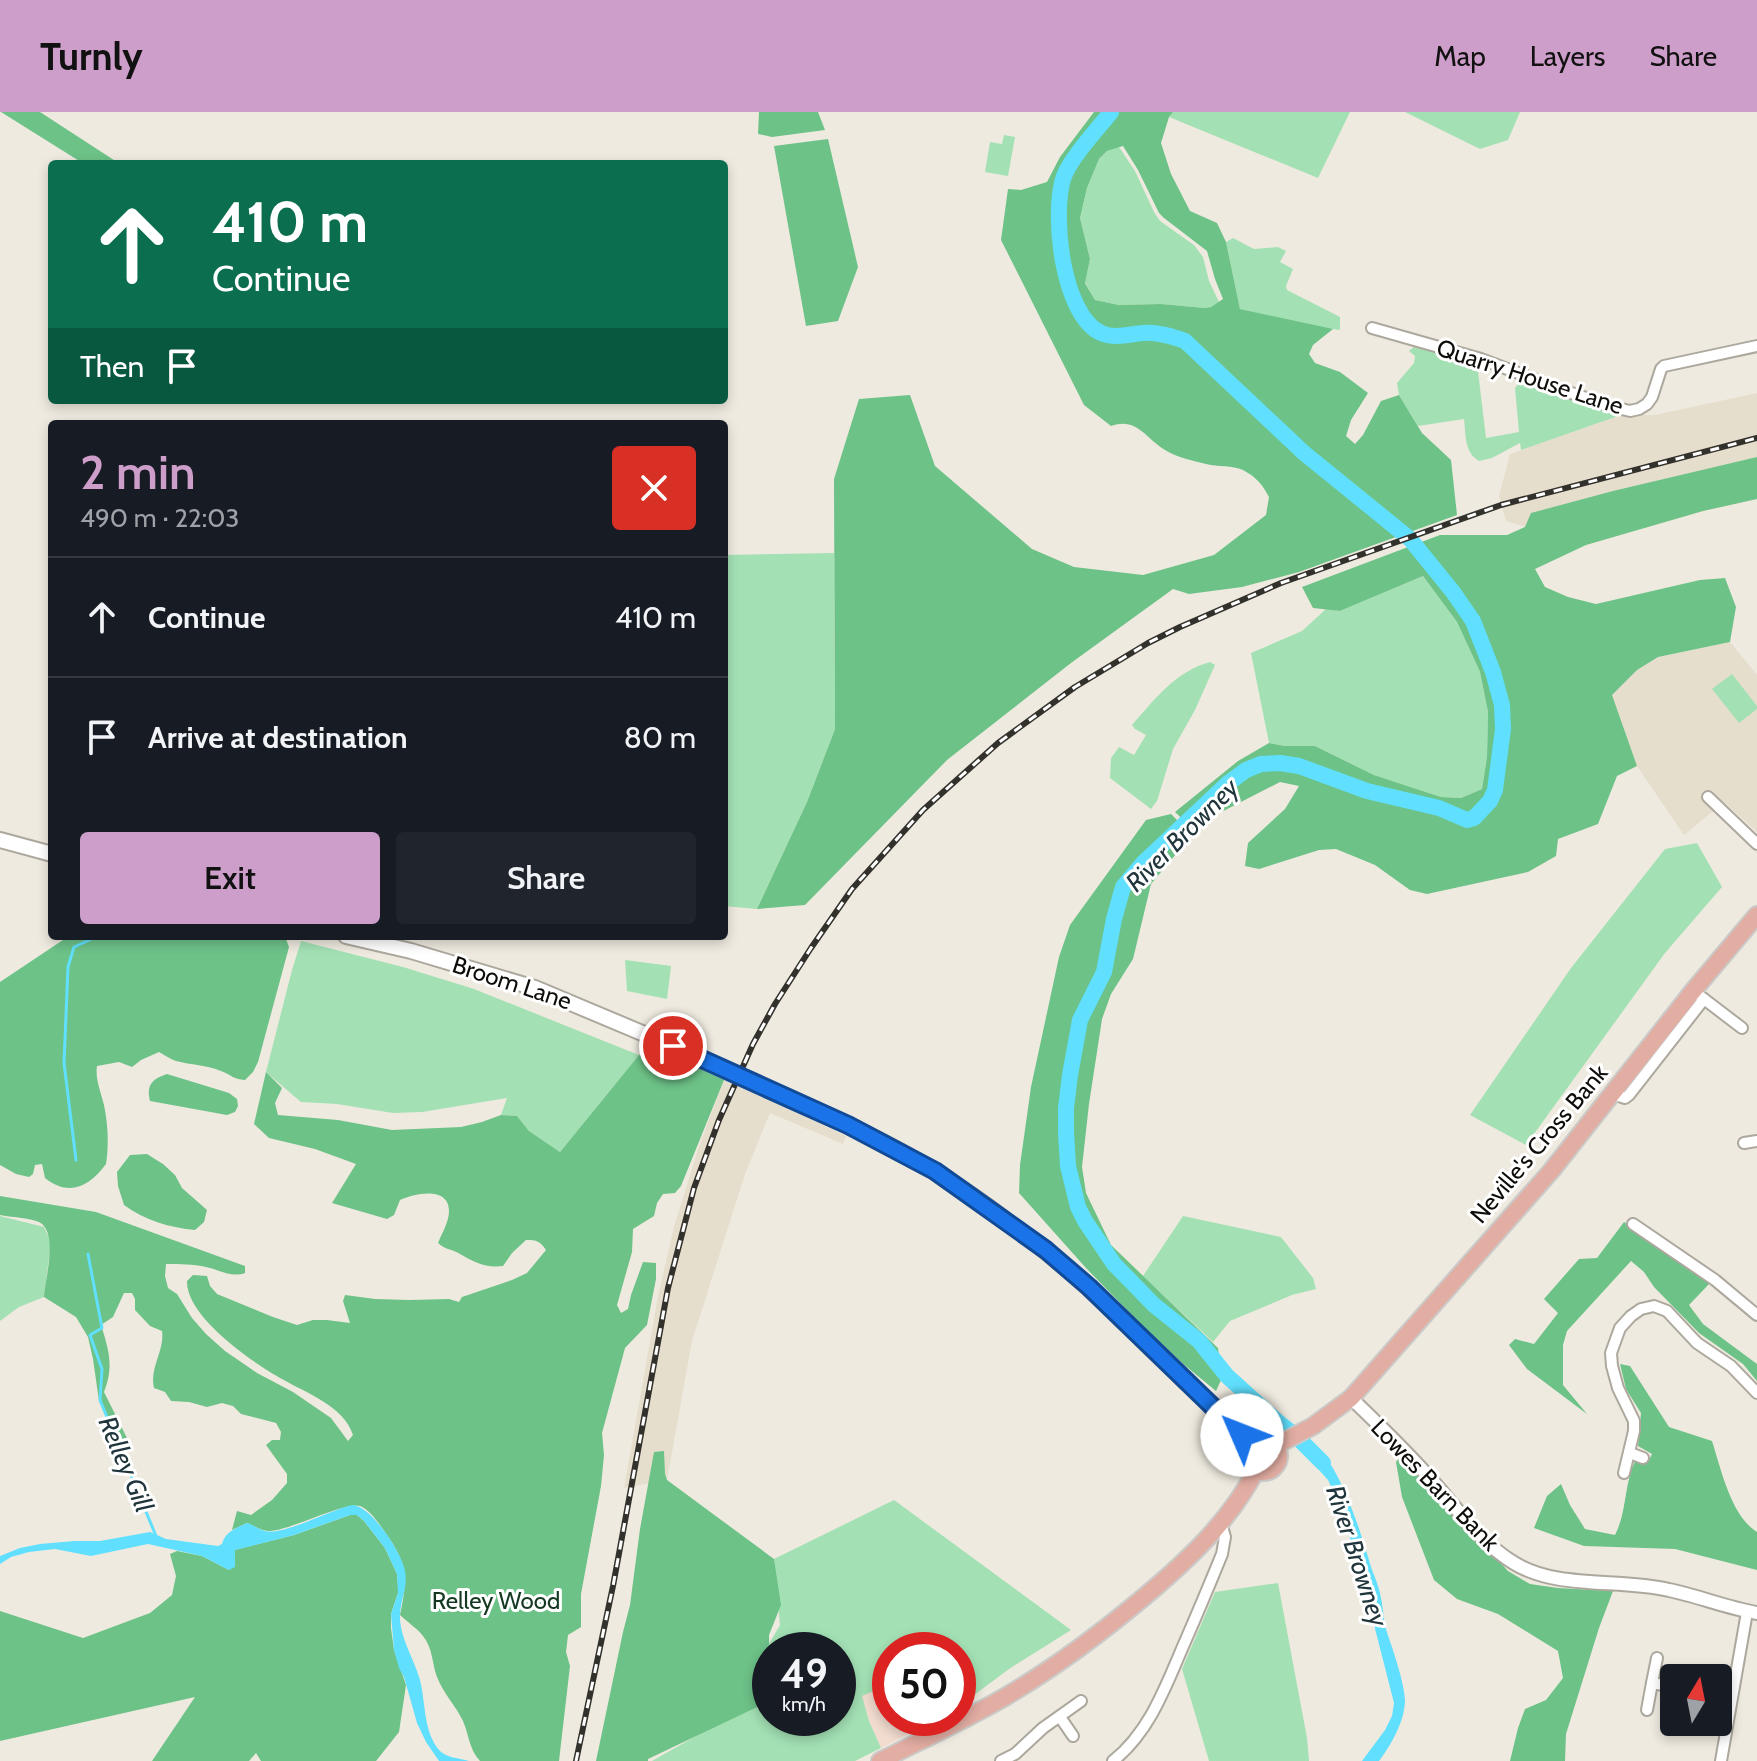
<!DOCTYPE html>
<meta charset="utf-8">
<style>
body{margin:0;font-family:Cabin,sans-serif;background:#20242c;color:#f1f3f6;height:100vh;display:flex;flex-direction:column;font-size:30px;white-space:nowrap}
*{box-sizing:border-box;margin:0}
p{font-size:26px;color:#9ea1a6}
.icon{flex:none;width:44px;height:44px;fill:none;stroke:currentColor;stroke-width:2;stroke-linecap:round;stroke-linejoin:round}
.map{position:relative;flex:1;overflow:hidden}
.details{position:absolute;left:48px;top:308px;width:680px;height:520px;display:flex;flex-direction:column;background:#171b24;border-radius:8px;box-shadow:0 4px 12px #0003}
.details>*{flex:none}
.hud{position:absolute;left:48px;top:48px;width:680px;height:244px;border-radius:8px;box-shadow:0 4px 12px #0003;background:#0b6e4f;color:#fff;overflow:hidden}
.needle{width:52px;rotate:10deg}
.buttons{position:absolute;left:1660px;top:1552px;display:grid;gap:16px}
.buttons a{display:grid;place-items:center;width:72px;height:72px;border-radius:8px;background:#171b24;box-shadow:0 4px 12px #0003;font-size:40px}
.speed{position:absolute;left:752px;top:1520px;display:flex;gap:16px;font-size:40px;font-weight:700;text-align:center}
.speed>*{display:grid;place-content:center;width:104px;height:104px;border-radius:50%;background:#171b24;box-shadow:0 4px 12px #0003;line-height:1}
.speed small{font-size:20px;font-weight:400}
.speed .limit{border:12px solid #d22;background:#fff;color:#111}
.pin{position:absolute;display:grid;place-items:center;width:68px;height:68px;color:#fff;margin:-34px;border:4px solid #fff;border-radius:50%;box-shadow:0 2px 8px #0007}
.me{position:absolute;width:88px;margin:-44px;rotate:314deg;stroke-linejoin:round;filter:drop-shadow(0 0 6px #0008)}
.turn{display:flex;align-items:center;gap:28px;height:168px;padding:0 32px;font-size:36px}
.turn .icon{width:104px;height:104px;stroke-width:2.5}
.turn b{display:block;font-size:56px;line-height:68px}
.then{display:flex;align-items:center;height:76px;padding:0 32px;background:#0003;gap:16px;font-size:30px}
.round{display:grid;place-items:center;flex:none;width:84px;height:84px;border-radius:8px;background:#20242c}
.overview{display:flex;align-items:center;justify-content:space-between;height:136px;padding:0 32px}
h1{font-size:48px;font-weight:600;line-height:60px;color:#ce9eca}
.button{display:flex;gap:16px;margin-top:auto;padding:16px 32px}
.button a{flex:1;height:92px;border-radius:8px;background:#ce9eca;color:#111;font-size:32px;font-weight:600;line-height:92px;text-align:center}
.button a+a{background:#20242c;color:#f1f3f6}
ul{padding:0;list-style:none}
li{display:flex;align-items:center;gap:24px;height:120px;padding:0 32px;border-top:2px solid #363941}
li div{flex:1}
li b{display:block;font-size:30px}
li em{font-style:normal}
header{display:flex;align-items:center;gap:48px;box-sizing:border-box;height:112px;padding:0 40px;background:#ce9eca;color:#111}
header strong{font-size:38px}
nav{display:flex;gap:44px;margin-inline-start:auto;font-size:28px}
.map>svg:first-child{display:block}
.commercial{fill:#f2dbcf}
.built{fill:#e6decc}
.green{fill:#a3e1b4;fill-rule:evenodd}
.forest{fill:#6dc288;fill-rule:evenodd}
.water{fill:#60e0fe}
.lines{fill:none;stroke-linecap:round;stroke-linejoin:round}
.stream{stroke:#60e0fe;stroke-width:3}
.river{stroke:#60e0fe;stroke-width:16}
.minor-casing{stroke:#ada89e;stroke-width:14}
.tertiary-casing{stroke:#ada89e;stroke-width:16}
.secondary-casing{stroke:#ada89e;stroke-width:18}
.primary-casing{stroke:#cacac9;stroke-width:20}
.minor{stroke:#fff;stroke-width:10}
.tertiary{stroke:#fff;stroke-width:12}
.secondary{stroke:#fff;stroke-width:14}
.primary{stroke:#e2ada2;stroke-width:16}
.rail-casing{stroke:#33312c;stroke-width:6}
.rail{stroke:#fff;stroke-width:3;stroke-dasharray:9;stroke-linecap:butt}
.secondary-bridge-casing{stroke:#ada89e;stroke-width:18;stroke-linecap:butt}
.secondary-bridge{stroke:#fff;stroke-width:14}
.route-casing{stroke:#114b97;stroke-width:20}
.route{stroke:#1a73e8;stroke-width:14}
.labels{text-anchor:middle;stroke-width:6;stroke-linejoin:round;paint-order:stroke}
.street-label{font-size:24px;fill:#0f0d0a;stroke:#fff}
.park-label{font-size:24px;fill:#143821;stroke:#fff}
.water-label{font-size:26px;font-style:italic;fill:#20363c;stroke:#fff}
</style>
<header>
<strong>Turnly</strong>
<nav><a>Map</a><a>Layers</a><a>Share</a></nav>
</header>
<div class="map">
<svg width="1757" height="1649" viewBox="0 0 1757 1649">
<rect width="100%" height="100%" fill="#efeadf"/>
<polygon class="commercial" points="890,1572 890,1606 938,1606 881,1636 869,1609 861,1583"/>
<g class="built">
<polygon points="1757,281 1757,387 1703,399 1586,433 1506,409 1499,384 1510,342 1621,303 1655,303"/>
<polygon points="1730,530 1757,563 1757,720 1724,690 1684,723 1637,654 1611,583 1637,558 1658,545"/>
<polygon points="724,968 846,1024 843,1032 770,1001 745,1062 692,1229 667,1368 624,1376 658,1184 674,1115 698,1037"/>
</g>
<g class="green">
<polygon points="1173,0 1350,0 1318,66 1169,5"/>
<polygon points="1405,0 1520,0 1508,28 1480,37"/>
<polygon points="1004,23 1015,25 1008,64 985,60 990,30 1002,32"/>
<polygon points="1119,35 1135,59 1154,100 1160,109 1194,133 1203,145 1209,169 1219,190 1211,195 1205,196 1161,192 1119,193 1095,188 1085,170 1090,147 1080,106 1087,76 1099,47 1107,39"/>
<polygon points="1233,126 1254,137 1278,135 1286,139 1280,150 1293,157 1286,174 1287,178 1340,205 1340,218 1317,215 1240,197 1226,130"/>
<path d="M 1415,234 L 1477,251 L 1486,326 L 1519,320 L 1515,276 L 1521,269 L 1621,303 L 1521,338 L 1520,331 L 1492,346 L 1479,349 C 1464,340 1466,323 1464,307 L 1418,314 L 1399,283 L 1397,271 L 1414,251 L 1415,244 L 1409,239 Z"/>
<polygon points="834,441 835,617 807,690 757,797 724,794 724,443"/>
<polygon points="1423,464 1457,510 1480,560 1488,600 1487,645 1482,677 1461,686 1441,685 1374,663 1315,634 1285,634 1269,631 1251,541 1302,519 1326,497 1340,499"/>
<path d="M 1210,550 L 1215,553 L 1195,598 L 1173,637 L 1157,689 L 1151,697 L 1110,666 L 1111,646 L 1119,635 L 1134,643 L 1146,623 L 1135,617 L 1132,613 C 1154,588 1176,559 1210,550 Z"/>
<polygon points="1732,562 1757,594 1757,597 1739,611 1712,577"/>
<polygon points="1697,731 1722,775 1665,841 1526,1033 1470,1003 1571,856 1665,737"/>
<polygon points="301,829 403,855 474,877 639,943 560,1040 529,1019 517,1004 501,1003 507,986 422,1000 393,1001 337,992 301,990 266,960 292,858"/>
<polygon points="625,848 671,854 667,887 627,879"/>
<polygon points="0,1104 44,1115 51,1130 44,1185 19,1195 0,1209"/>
<polygon points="1183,1104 1281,1125 1313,1166 1316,1177 1292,1183 1230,1209 1213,1230 1143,1164"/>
<path d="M 894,1388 L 1071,1518 L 1009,1557 L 958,1595 L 958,1538 L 890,1538 L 890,1572 L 862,1584 L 869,1609 L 881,1636 L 855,1649 L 652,1649 L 726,1607 L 780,1513 L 774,1447 ZM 770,1538 L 838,1538 L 838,1606 L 770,1606 Z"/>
<polygon points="1278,1471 1307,1626 1309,1649 1209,1649 1182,1557 1215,1480"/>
</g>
<g class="forest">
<polygon points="1,0 40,0 120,52 84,52"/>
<polygon points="759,0 818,0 825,18 772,25 758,22"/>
<path d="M 1094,0 L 1173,0 L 1169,5 L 1161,31 L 1171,62 L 1190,99 L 1217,111 L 1226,130 L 1240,197 L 1333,217 L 1313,233 L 1309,242 L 1315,251 L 1340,260 L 1368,281 L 1351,308 L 1346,324 L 1355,332 L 1363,323 L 1381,289 L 1399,283 L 1422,321 L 1451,348 L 1457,403 L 1299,460 L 1242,475 L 1189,482 L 1173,477 L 1071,551 L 947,648 L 805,793 L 757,797 L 807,690 L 835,617 L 834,367 L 859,287 L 910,283 L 935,354 L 1032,437 L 1074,455 L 1143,463 L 1214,443 L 1266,403 L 1269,385 C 1262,372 1256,365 1243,358 C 1232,353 1218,355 1206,352 C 1193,349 1176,345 1165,338 C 1145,326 1137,305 1111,314 L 1084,293 L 1001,128 L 1008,77 L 1021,78 L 1047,70 L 1060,45 ZM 1123,34 L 1138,58 L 1159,101 L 1164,106 L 1207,139 L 1215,167 L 1223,187 L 1211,195 L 1205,196 L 1161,192 L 1119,193 L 1095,188 L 1085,171 L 1090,147 L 1080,106 L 1087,76 L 1099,47 L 1107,39 Z"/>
<polygon points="828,27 858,155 838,209 806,214 774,34"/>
<polygon points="1757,345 1757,387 1703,399 1586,433 1535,457 1545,475 1568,485 1596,492 1700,468 1725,466 1736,495 1730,530 1658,545 1637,558 1612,583 1637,654 1617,664 1598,712 1558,727 1556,744 1528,760 1427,782 1410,778 1375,753 1336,737 1319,738 1259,757 1245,754 1248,731 1285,697 1299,674 1280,670 1204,709 1195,719 1175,700 1238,649 1269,631 1285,634 1315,634 1374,663 1441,685 1461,686 1482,677 1487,645 1488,600 1480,560 1457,510 1423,464 1340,499 1313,496 1302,475 1440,423 1507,423 1525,415 1531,401 1613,379"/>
<polygon points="1171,702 1192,723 1151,772 1133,847 1111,882 1102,907 1089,992 1082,1055 1086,1081 1111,1133 1218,1236 1222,1266 1216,1279 1165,1237 1086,1156 1019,1081 1020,1053 1031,975 1059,845 1070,813 1146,708"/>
<path d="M 69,824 L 273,824 L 286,827 L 289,835 L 258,950 L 253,960 L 245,968 C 232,967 232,963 221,959 C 207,953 191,953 176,949 C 170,947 165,943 159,940 L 141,948 L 132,955 L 119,950 L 97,954 C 95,967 101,980 104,993 C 108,1012 109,1033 106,1052 C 89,1075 69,1085 45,1066 L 42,1052 L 35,1053 L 33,1062 L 29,1065 L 16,1062 L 0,1053 L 0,870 Z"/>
<path d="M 639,943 L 657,947 L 675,956 L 687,951 L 724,968 L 681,1074 L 675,1081 L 663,1082 L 657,1091 L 654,1104 L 633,1117 L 632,1140 L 617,1193 L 621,1201 L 628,1197 L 631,1183 L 643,1150 L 656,1151 L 656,1167 L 647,1213 L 625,1236 L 602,1321 L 604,1343 L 601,1374 L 581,1482 L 581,1515 L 568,1523 L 566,1540 L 570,1554 L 559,1649 L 480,1649 C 469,1637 469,1623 463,1609 C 456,1594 443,1581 437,1565 C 432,1552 433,1536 423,1524 C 417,1516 407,1510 400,1503 C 407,1471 408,1453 389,1426 C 382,1416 371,1398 360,1394 C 346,1389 291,1418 270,1419 C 263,1420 254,1414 247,1411 L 232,1418 L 237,1399 L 251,1403 L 272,1388 L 287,1371 L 287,1362 L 266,1333 L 272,1328 L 280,1328 L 281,1320 L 276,1311 L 241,1302 L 233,1294 L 222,1291 L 207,1295 L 189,1290 L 171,1289 L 165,1280 L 154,1276 C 149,1256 165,1238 162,1219 L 150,1214 L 135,1198 L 135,1187 L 132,1181 L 124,1181 L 113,1205 L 101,1213 C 109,1238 114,1255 104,1280 L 128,1328 L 118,1330 L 99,1289 L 93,1247 L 88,1225 L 76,1205 L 44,1185 C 45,1167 59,1120 39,1110 C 30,1106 10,1105 0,1103 L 0,1084 L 96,1100 L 245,1154 L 245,1161 C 232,1166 220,1158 206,1155 C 193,1152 180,1152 166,1152 L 165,1164 L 168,1176 L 177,1182 L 192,1206 L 206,1222 L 225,1239 L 257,1261 L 293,1280 L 331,1306 L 348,1329 L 353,1323 C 344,1294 306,1281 282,1267 C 253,1251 186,1205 187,1169 L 193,1163 L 207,1164 L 210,1174 L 217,1182 L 273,1205 L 297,1213 L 313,1208 L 327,1208 L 350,1211 L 343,1189 L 345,1183 L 375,1187 L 410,1188 L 449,1187 L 459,1190 L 462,1185 L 512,1168 L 527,1161 L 546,1138 C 540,1129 537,1128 526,1128 L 512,1141 L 503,1154 C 485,1156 476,1151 460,1142 C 451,1136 447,1139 438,1131 C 442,1121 449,1110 449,1099 C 449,1074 415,1081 400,1088 L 394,1103 L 387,1107 L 332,1091 L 356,1052 L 315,1037 L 269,1026 L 254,1012 L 266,960 L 282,976 L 275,991 L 278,1003 L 338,1008 L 392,1018 L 461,1015 L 482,1010 L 501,1003 L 517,1004 L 529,1019 L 560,1040 Z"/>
<path d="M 167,962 L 229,981 L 237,987 L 238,994 L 235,1000 L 227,1003 L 150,989 C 146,973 152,967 167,962 Z"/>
<path d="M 147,1042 L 163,1052 L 175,1063 L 182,1076 L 207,1098 L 204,1110 L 195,1118 C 171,1116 144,1108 124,1093 L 118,1074 L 117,1060 L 130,1043 Z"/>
<polygon points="1624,1110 1710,1171 1689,1193 1703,1212 1757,1252 1757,1269 1743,1252 1699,1221 1654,1175 1644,1160 1631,1149 1567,1219 1563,1233 1563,1273 1587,1302 1527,1257 1509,1233 1515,1227 1534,1232 1558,1201 1544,1187 1579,1147 1597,1146"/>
<path d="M 1620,1252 L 1630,1254 L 1669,1315 L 1712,1329 C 1721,1357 1731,1404 1757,1420 L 1757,1458 L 1675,1437 L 1584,1434 L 1534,1416 L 1547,1384 L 1561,1372 L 1570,1393 L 1585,1417 L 1615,1423 C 1627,1400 1624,1372 1635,1349 L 1649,1348 L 1652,1342 L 1638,1334 L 1641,1301 L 1626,1277 Z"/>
<polygon points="664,1339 665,1362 667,1368 774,1447 781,1493 769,1523 770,1589 648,1647 648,1649 596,1649 623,1520 630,1493 640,1417 654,1340"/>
<polygon points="1401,1344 1403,1349 1407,1349 1508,1459 1530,1472 1558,1476 1613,1479 1599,1516 1566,1622 1565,1649 1510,1649 1518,1616 1525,1597 1546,1588 1563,1566 1558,1539 1498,1502 1457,1487 1434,1468 1402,1385 1396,1350"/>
<polygon points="350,1403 357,1403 364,1409 385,1436 397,1462 398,1473 398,1481 391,1502 391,1516 394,1538 406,1573 399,1620 376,1649 261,1649 256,1641 249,1649 152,1649 195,1585 0,1629 0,1499 83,1526 150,1501 172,1483 176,1464 170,1442 177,1439 202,1444 229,1458 234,1438 294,1423"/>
</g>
<g class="water">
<path d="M 1314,1332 C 1342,1356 1361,1422 1372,1458 C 1375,1465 1378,1473 1380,1481 C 1383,1493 1383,1505 1386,1517 C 1392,1536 1404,1568 1405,1588 C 1405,1609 1391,1633 1379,1649 L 1362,1649 L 1385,1618 L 1392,1604 L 1394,1591 L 1370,1497 L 1367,1478 L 1338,1389 L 1328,1368 L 1303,1340 Z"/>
<path d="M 353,1393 C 372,1395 402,1441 405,1459 C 408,1474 401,1487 400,1502 C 399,1525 414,1546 420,1568 C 426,1591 423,1620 440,1639 C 447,1646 459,1646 469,1649 L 439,1649 L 426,1630 L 417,1611 L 404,1565 L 399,1556 L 394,1538 L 391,1502 L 398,1481 L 397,1462 L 385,1436 L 364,1409 L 357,1403 L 350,1403 L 294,1423 L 235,1438 L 235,1455 L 229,1458 L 202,1444 L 148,1432 L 91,1444 L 55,1437 L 29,1440 L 11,1445 L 0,1452 L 0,1444 L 20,1436 L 40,1432 L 75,1429 L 100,1429 L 150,1420 L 166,1427 L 218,1434 L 222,1432 C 225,1420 236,1416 247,1411 C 254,1413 258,1417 265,1419 C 283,1424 332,1397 353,1393 Z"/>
</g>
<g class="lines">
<g class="stream">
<polyline points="76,1048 64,951 68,855 74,835 98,824"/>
<polyline points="88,1142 102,1216 90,1223 102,1257 100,1288 156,1424"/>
</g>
<path class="river" d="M 1111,0 C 1097,18 1072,44 1064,64 C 1051,101 1062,203 1101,221 C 1114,227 1130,222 1143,221 C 1158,220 1171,224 1185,229 L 1304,341 L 1410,427 L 1453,480 L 1473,509 L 1493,560 L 1502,593 L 1503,617 L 1495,678 L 1490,689 L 1474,706 L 1467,708 L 1439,696 L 1367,679 L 1299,654 L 1280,651 L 1261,652 L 1246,658 L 1227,672 L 1144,750 L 1123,775 L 1114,807 L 1104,860 L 1080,908 L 1070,963 L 1066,996 L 1066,1020 L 1068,1054 L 1078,1095 L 1085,1109 L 1114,1152 L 1154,1193 L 1199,1229 L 1227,1264 L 1278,1310 L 1297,1325 L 1323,1351"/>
<defs>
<g id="minor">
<polyline points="1372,216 1481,247 1574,282 1613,295 1630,299 1639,297 1647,292 1652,285 1661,257 1664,254 1757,234"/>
<polyline points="1708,685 1757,732"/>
<polyline points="1704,887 1742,916"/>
<polyline points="1613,982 1625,986 1629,983 1704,887 1693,879"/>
<polyline points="1744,1031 1757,1029"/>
<polyline points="1633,1112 1715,1168 1757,1203"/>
<polyline points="1630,1341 1643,1346"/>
<polyline points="1624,1361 1634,1319 1634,1309 1618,1276 1612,1254 1611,1241 1620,1216 1631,1204 1641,1197 1654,1194 1667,1199 1697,1231 1731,1254 1757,1281"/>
<polyline points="1652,1571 1657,1546"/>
<polyline points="1718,1583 1732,1585"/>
<polyline points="1647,1598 1652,1571 1674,1575"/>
<polyline points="1060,1605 1073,1624"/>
<polyline points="1001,1649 1015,1642 1043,1616 1081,1589"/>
<path d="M 1113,1649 C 1148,1621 1164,1579 1181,1539 C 1195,1507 1209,1474 1222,1442 L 1225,1425 L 1221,1411"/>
<polyline points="1721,1649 1747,1500"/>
</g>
<path id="tertiary" d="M 1351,1286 C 1377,1311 1404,1337 1428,1364 C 1454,1392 1480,1431 1514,1451 C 1558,1478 1619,1466 1669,1478 C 1698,1484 1727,1496 1757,1501"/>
<g id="secondary">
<polyline points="0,728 52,742"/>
<polyline points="346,824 411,839 535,876 673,934"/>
<path d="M 779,981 C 832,1005 886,1029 936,1060 C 1055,1134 1153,1235 1252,1332"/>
</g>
<g id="primary">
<circle cx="1263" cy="1344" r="16"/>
<polyline points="1275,1334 1313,1314 1351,1286 1552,1058 1693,879 1757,803"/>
<path d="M 880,1649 C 922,1628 965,1608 1005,1585 C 1054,1556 1100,1522 1144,1485 C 1187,1449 1230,1409 1256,1358"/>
</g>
</defs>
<use href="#minor" class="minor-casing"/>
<use href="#tertiary" class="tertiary-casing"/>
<use href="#secondary" class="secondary-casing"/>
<use href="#primary" class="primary-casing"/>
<use href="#minor" class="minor"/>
<use href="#tertiary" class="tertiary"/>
<use href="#secondary" class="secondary"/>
<use href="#primary" class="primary"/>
<defs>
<polyline id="rail" points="576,1649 613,1474 668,1176 694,1076 719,1008 753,932 775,892 811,836 852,777 923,698 998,631 1075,575 1148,531 1180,515 1281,471 1501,393 1757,326"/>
</defs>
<use href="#rail" class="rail-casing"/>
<use href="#rail" class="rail"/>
<defs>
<polyline id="secondary-bridge" points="673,934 779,981"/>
</defs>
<use href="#secondary-bridge" class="secondary-bridge-casing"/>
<use href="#secondary-bridge" class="secondary-bridge"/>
</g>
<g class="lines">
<defs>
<polyline id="route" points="673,934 848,1013 935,1059 1046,1138 1089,1175 1242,1323"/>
</defs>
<use href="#route" class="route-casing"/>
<use href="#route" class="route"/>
</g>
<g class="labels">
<g class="street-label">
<text transform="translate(1530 265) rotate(18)" y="8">Quarry House Lane</text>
<text transform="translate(512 871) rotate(18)" y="8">Broom Lane</text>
<text transform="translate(1539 1032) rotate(-50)" y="8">Neville's Cross Bank</text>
<text transform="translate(1435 1373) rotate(46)" y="8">Lowes Barn Bank</text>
</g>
<g class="park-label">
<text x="496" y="1497">Relley Wood</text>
</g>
<g class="water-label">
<text transform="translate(1182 723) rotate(-45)" y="9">River Browney</text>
<text transform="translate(126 1352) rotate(67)" y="9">Relley Gill</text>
<text transform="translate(1357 1444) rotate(72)" y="9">River Browney</text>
</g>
</g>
</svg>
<div class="buttons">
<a><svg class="needle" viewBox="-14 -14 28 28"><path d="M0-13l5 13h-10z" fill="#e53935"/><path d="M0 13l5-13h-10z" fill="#9ea1a6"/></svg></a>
</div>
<div class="speed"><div>49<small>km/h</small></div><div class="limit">50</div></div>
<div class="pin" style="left:673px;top:934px;background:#d93025"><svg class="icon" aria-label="arrive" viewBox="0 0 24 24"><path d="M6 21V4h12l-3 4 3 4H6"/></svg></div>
<svg class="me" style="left:1242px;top:1323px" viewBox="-20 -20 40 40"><circle r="19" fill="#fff"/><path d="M0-13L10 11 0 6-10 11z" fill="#1a73e8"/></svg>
<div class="hud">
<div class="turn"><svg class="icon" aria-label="ahead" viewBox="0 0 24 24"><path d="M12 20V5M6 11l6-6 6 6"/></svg><div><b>410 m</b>Continue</div></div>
<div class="then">Then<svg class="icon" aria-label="arrive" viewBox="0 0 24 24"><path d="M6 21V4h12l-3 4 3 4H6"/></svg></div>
</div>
<section class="details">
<div class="overview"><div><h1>2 min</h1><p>490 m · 22:03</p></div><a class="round" style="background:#d93025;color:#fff"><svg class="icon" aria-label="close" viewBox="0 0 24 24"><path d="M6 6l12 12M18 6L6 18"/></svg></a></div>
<ul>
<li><svg class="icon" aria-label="ahead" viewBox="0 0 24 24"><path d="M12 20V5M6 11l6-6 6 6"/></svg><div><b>Continue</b></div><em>410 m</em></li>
<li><svg class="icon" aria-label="arrive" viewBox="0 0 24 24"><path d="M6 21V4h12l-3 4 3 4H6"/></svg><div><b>Arrive at destination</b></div><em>80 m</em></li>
</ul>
<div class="button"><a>Exit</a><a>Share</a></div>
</section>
</div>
